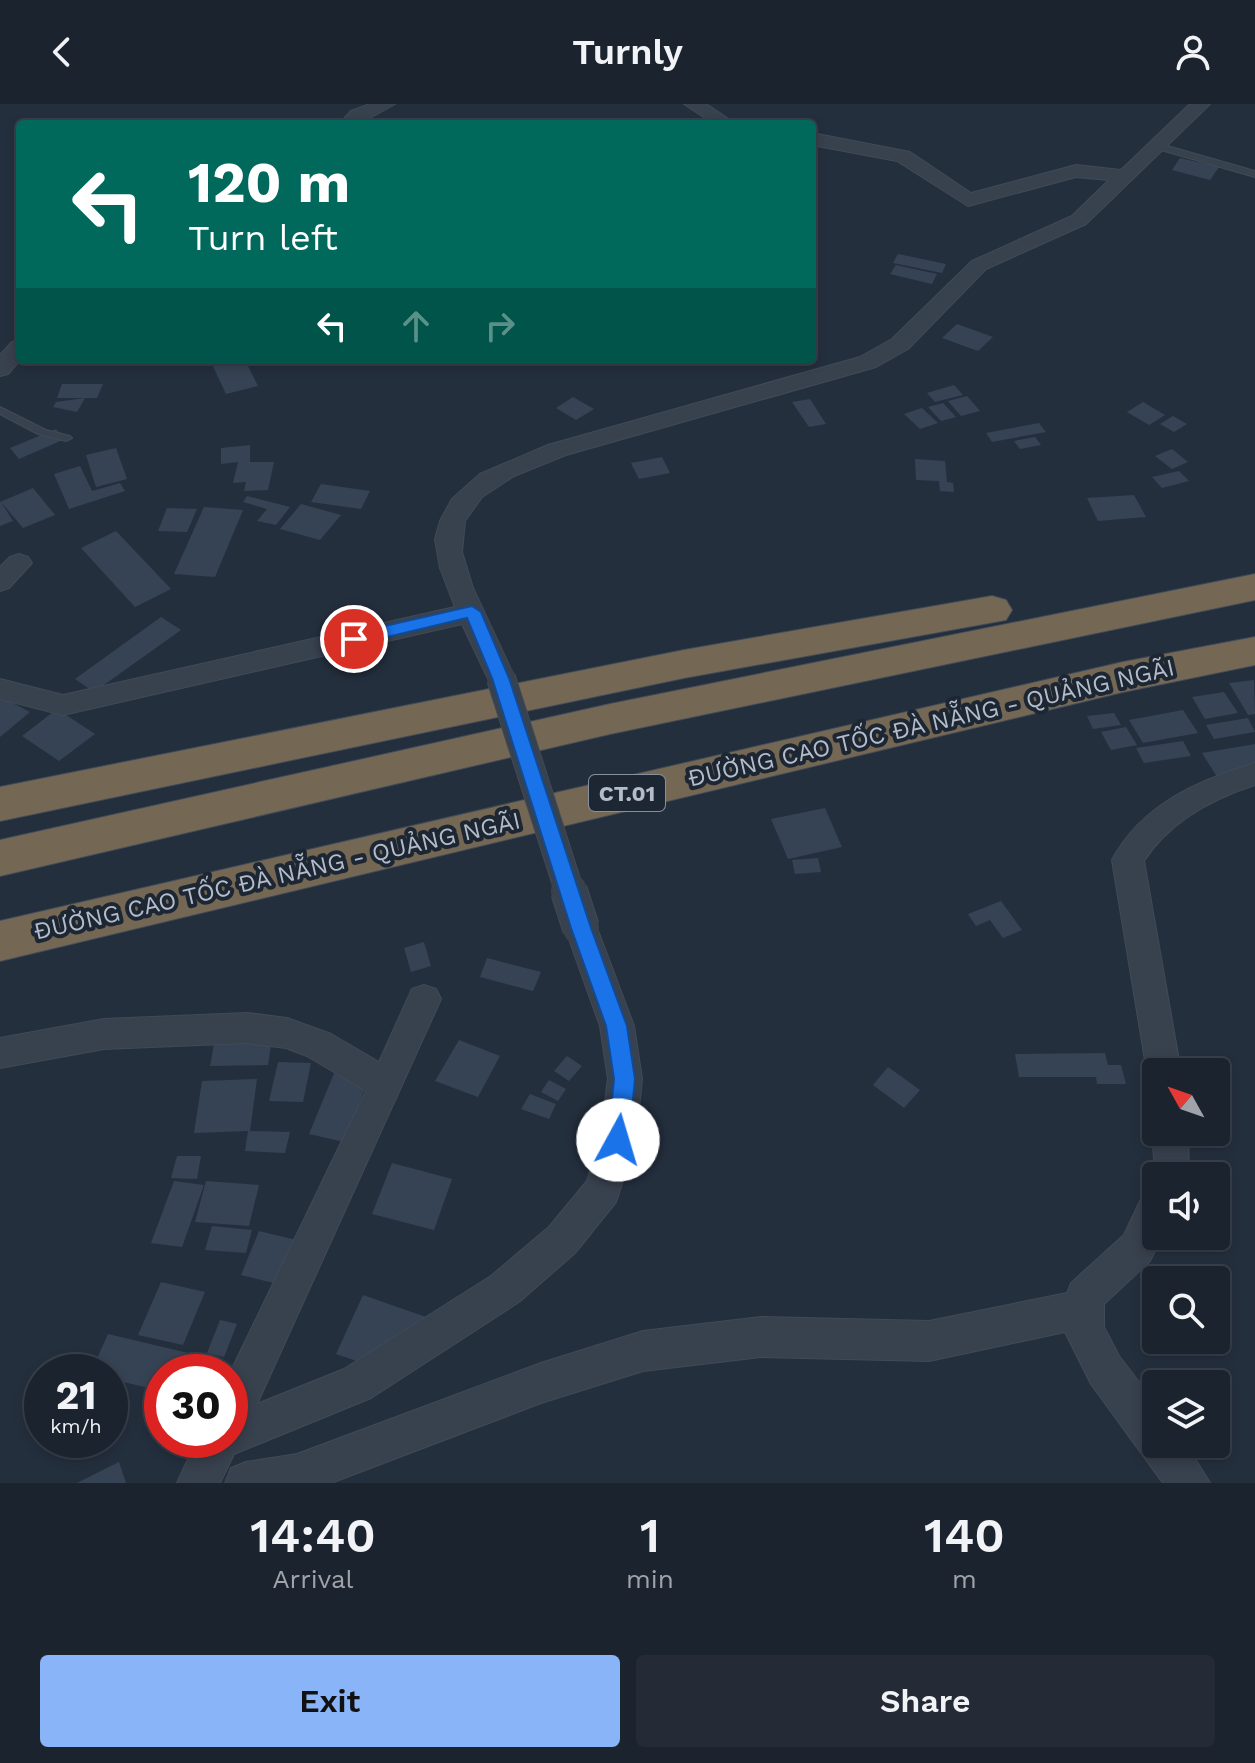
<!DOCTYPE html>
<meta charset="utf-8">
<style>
body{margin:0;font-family:"Work Sans",sans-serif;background:#242b36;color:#f1f3f6;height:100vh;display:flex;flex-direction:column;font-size:30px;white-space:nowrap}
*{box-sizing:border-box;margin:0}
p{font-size:26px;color:#a0a4aa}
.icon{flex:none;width:44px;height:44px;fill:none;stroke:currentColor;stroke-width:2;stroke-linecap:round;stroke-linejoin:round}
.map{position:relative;height:1379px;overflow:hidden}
.details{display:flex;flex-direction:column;background:#1b232e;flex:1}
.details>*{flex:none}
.top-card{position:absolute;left:16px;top:16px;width:800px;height:244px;border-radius:8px;box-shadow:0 4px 12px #0003,0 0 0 2px #39404a;background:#00695c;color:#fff;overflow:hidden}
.needle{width:52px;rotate:310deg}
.tools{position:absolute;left:1142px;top:954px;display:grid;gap:16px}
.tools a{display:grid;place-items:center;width:88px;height:88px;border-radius:8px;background:#1b232e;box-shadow:0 4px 12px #0003,0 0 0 2px #39404a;font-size:40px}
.speed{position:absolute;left:24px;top:1250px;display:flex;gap:16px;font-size:40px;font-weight:700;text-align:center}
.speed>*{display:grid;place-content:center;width:104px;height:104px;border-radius:50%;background:#1b232e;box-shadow:0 4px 12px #0003,0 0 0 2px #39404a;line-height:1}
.speed small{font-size:20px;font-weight:400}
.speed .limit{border:12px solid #d22;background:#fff;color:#111}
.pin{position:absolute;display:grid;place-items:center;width:68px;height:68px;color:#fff;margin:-34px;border:4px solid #fff;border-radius:50%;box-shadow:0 2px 8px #0007}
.me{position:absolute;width:88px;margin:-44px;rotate:6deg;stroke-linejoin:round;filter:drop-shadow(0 0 6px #0008)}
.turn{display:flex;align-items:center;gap:28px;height:168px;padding:0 40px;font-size:36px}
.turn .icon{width:104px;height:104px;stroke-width:2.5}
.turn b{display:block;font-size:56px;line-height:68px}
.lanes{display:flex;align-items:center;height:76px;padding:0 40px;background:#0003;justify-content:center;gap:40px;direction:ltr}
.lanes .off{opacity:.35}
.eta{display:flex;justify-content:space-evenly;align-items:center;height:136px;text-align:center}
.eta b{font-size:48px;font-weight:600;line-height:56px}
.action{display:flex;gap:16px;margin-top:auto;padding:16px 40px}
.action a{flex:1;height:92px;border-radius:8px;background:#8ab4f8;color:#111;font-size:32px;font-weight:600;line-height:92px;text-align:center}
.action a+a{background:#242b36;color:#f1f3f6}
header{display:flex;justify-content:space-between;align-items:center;height:104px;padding:0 40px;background:#1b232e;font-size:36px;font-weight:600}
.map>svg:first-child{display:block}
.building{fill:#364354}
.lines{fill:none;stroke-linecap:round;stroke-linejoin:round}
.lane-casing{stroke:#414a57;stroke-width:2}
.street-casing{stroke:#414a57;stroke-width:2}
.highway-casing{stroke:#434c59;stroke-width:2}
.lane{fill:#38414e;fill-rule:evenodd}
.street{fill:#38414e;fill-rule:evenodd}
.highway{fill:#746855;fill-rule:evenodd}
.street-bridge-far1-casing{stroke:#414a57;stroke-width:30;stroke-linecap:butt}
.street-bridge-casing{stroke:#414a57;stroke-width:38;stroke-linecap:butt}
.street-bridge-far1{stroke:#38414e;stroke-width:28}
.street-bridge{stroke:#38414e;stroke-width:36}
.route{fill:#1a73e8;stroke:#114b97;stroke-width:2}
.labels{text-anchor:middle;stroke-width:8;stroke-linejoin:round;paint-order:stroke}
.shield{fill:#1d2633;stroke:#878f9c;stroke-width:2}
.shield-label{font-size:22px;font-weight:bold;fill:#b4bcc9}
.street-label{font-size:24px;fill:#b4bcc9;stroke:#1d2633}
</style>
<header><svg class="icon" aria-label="back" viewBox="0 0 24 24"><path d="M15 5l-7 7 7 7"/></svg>Turnly<svg class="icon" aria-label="person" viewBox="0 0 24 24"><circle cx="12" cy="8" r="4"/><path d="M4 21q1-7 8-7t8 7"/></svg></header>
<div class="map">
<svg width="1255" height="1379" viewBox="0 0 1255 1379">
<rect width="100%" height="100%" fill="#242f3e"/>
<g class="building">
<polygon points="1180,54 1219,63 1210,76 1172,66"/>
<polygon points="898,150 946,160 942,169 893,159"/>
<polygon points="896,161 937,170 932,180 890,170"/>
<polygon points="957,220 993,233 978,247 942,234"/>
<polygon points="210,256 245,256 258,282 226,290"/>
<polygon points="62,280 103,280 97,294 57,294"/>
<polygon points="954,281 963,291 935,298 927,289"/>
<polygon points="967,292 980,307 961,312 948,297"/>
<polygon points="573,293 594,305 576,316 556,304"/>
<polygon points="85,294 77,308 53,303 56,298"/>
<polygon points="810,295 826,320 809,323 792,298"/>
<polygon points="1143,298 1165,311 1149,321 1127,308"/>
<polygon points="943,299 956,313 941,317 928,303"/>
<polygon points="922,304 938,319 920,325 904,310"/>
<polygon points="1173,312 1187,320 1174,328 1160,320"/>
<polygon points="1039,319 1046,328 992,338 986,329"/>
<polygon points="56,325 65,335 19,355 10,344"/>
<polygon points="1035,333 1041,341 1020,345 1014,337"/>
<polygon points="250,341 250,358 274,358 268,386 244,387 246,378 233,379 238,358 221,360 221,344"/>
<polygon points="116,344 127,375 96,383 86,351"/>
<polygon points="1172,345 1188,358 1172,365 1155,352"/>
<polygon points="662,353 670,369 639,375 631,359"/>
<polygon points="915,355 945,357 947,378 953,379 954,388 940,387 939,377 916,376"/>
<polygon points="80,362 92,387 120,379 125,387 69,405 54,370"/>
<polygon points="1179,367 1189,377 1162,384 1152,373"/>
<polygon points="321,380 370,387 361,405 311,398"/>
<polygon points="33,384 55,411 23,424 1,398 13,417 0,422 0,398"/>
<polygon points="1134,391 1146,413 1098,417 1087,394"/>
<polygon points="247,392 290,403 276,421 257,417 267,405 243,398"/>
<polygon points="301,400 341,411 320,436 280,425"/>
<polygon points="204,403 243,406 215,473 174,470"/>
<polygon points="167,404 197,405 187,428 158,427"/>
<polygon points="116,427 171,485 135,503 81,444"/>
<polygon points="161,513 181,526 94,588 75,575"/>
<polygon points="1254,576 1255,610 1248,611 1229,579"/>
<polygon points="1224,588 1238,609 1205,615 1192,593"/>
<polygon points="3,594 30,608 0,633 0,596"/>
<polygon points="57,605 95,630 59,657 22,632"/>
<polygon points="1183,606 1198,629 1143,639 1129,616"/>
<polygon points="1114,609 1121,621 1093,625 1087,612"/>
<polygon points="1248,614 1255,628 1214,635 1206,621"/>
<polygon points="1126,623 1137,641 1111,646 1101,628"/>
<polygon points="1183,637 1191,652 1144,659 1136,644"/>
<polygon points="1255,640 1255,670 1219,676 1202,649"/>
<polygon points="825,704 842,743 788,755 771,715"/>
<polygon points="818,754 821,768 795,770 792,756"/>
<polygon points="1001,797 1022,826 1003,834 990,816 976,822 968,810"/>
<polygon points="424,838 431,862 411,868 404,844"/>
<polygon points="487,854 541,868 533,887 480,873"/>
<polygon points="215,935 272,935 268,961 210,962"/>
<polygon points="459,936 500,952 478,993 435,977"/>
<polygon points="1105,949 1108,961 1121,961 1126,980 1097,980 1096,973 1019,973 1015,950"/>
<polygon points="567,952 582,962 569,977 554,967"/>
<polygon points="278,958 311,959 303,998 269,997"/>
<polygon points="888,963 920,986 904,1004 873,981"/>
<polygon points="335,967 369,974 344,1038 309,1030"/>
<polygon points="257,975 250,1027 290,1028 285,1049 245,1047 248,1027 194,1029 202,977"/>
<polygon points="549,976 566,985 558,997 541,988"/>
<polygon points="530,990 556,1000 549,1015 521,1005"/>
<polygon points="177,1052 201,1052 197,1075 171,1074"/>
<polygon points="392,1059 452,1075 434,1126 372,1110"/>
<polygon points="174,1077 204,1081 182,1143 151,1139"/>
<polygon points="206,1077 259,1081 249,1122 195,1118"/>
<polygon points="212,1122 252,1126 246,1149 205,1146"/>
<polygon points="259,1127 296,1136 278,1180 241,1171"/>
<polygon points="161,1178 205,1188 183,1241 138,1231"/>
<polygon points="363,1191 429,1214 404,1273 336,1250"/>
<polygon points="220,1216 237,1220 224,1253 207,1249"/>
<polygon points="108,1230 205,1253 199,1268 162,1268 162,1287 110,1275 110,1268 91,1268"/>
<polygon points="119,1358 126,1379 77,1379"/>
</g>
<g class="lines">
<defs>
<g id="lane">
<polygon points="1157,39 1255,67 1255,73 1154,44 1154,40"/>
<polygon points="0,303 46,326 70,332 72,334 66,337 38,330 0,310"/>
</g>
<g id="street">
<polygon points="370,0 395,0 359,20 339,20 351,7"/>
<polygon points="684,0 706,0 736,20 714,20"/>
<polygon points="1190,0 1210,0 1086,120 986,165 908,245 876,263 566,351 514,372 482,393 465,417 462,448 473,484 515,574 511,581 501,584 491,581 462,520 63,611 0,595 0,575 63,591 455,503 440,464 435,435 440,417 452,395 480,370 548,341 860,253 892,235 972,157 1072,112 1109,76 1076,73 968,102 897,57 812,41 812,29 910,48 971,89 1076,61 1121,66"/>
<polygon points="20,236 20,256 8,270 0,272 0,251 12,238"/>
<polygon points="19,450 28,453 32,459 9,484 0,487 0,463 10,453"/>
<path d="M 1255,659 L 1255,681 C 1212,695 1169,718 1144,757 L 1181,968 L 1156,968 L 1156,980 L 1147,968 L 1112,756 C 1142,700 1197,677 1255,659 Z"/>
<polygon points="581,811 592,815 597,824 634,922 642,975 636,1036 616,1098 575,1149 519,1198 371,1294 234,1350 220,1379 177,1379 197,1336 230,1336 230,1269 366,987 307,952 286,944 247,939 104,945 0,964 0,934 104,915 247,909 287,914 331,930 379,958 412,885 424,881 436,885 441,895 257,1300 344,1265 491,1172 549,1123 587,1077 600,1036 608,975 600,922 565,824 570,815"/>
<polygon points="1156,1019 1156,1028 1188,1028 1189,1072 1156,1072 1156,1079 1152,1028"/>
<polygon points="1156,1085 1156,1132 1162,1132 1150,1157 1104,1200 1104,1223 1119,1252 1156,1300 1156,1340 1186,1340 1210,1379 1163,1379 1091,1280 1065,1228 929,1257 761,1253 643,1267 541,1299 331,1379 225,1379 231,1364 246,1358 297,1350 541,1259 643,1227 761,1213 929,1217 1067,1189 1071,1179 1124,1131 1143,1091"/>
</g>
<g id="highway">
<polygon points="1255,470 1255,496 610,630 0,772 0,736 610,600"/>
<polygon points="992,492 1006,496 1012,506 1006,516 684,574 0,717 0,683 684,546"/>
<polygon points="1255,533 1255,561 1123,588 0,857 0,817 1123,558"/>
</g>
</defs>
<use href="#lane" class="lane-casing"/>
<use href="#street" class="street-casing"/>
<use href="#highway" class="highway-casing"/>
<use href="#lane" class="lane"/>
<use href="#street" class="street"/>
<use href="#highway" class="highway"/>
<defs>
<polyline id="street-bridge-far1" points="501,574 570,789"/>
<polyline id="street-bridge" points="569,787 581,824"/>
</defs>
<use href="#street-bridge-far1" class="street-bridge-far1-casing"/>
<use href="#street-bridge" class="street-bridge-casing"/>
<use href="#street-bridge-far1" class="street-bridge-far1"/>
<use href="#street-bridge" class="street-bridge"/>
</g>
<polygon class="route" points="472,502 481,508 509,574 591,824 627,922 635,975 629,1036 626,1043 618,1046 611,1043 608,1036 614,975 606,922 571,824 492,574 467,514 354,541 345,535 354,529"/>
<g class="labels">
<rect class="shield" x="589" y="671" width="76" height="36" rx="6"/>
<g class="shield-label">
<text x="627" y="697">CT.01</text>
</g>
<g class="street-label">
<text transform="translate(931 619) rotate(-13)" y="8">ĐƯỜNG CAO TỐC ĐÀ NẴNG - QUẢNG NGÃI</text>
<text transform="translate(277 772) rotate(-13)" y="8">ĐƯỜNG CAO TỐC ĐÀ NẴNG - QUẢNG NGÃI</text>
</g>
</g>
</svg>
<div class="tools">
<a><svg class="needle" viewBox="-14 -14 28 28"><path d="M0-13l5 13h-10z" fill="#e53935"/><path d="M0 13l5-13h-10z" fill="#a0a4aa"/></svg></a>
<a><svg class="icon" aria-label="sound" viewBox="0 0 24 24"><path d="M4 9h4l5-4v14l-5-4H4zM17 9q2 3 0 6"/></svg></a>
<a><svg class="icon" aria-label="search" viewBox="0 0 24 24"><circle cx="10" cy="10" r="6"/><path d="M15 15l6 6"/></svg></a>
<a><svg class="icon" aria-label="layers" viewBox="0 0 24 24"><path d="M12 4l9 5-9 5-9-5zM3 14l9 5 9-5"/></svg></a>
</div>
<div class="speed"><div>21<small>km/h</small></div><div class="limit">30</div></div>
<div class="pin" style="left:354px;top:535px;background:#d93025"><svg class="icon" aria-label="arrive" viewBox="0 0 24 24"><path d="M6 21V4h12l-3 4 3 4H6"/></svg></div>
<svg class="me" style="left:618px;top:1036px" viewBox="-20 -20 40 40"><circle r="19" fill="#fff"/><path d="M0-13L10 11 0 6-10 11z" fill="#1a73e8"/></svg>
<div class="top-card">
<div class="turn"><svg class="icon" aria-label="left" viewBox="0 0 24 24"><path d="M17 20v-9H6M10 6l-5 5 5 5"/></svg><div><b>120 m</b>Turn left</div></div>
<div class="lanes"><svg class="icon" aria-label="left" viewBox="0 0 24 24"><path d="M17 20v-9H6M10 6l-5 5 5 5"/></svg><svg class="icon off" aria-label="ahead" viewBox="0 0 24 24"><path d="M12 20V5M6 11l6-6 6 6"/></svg><svg class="icon off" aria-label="right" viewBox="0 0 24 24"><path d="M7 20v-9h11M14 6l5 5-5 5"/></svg></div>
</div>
</div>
<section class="details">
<div class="eta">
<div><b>14:40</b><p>Arrival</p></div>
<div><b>1</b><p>min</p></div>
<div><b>140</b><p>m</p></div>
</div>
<div class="action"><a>Exit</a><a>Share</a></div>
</section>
